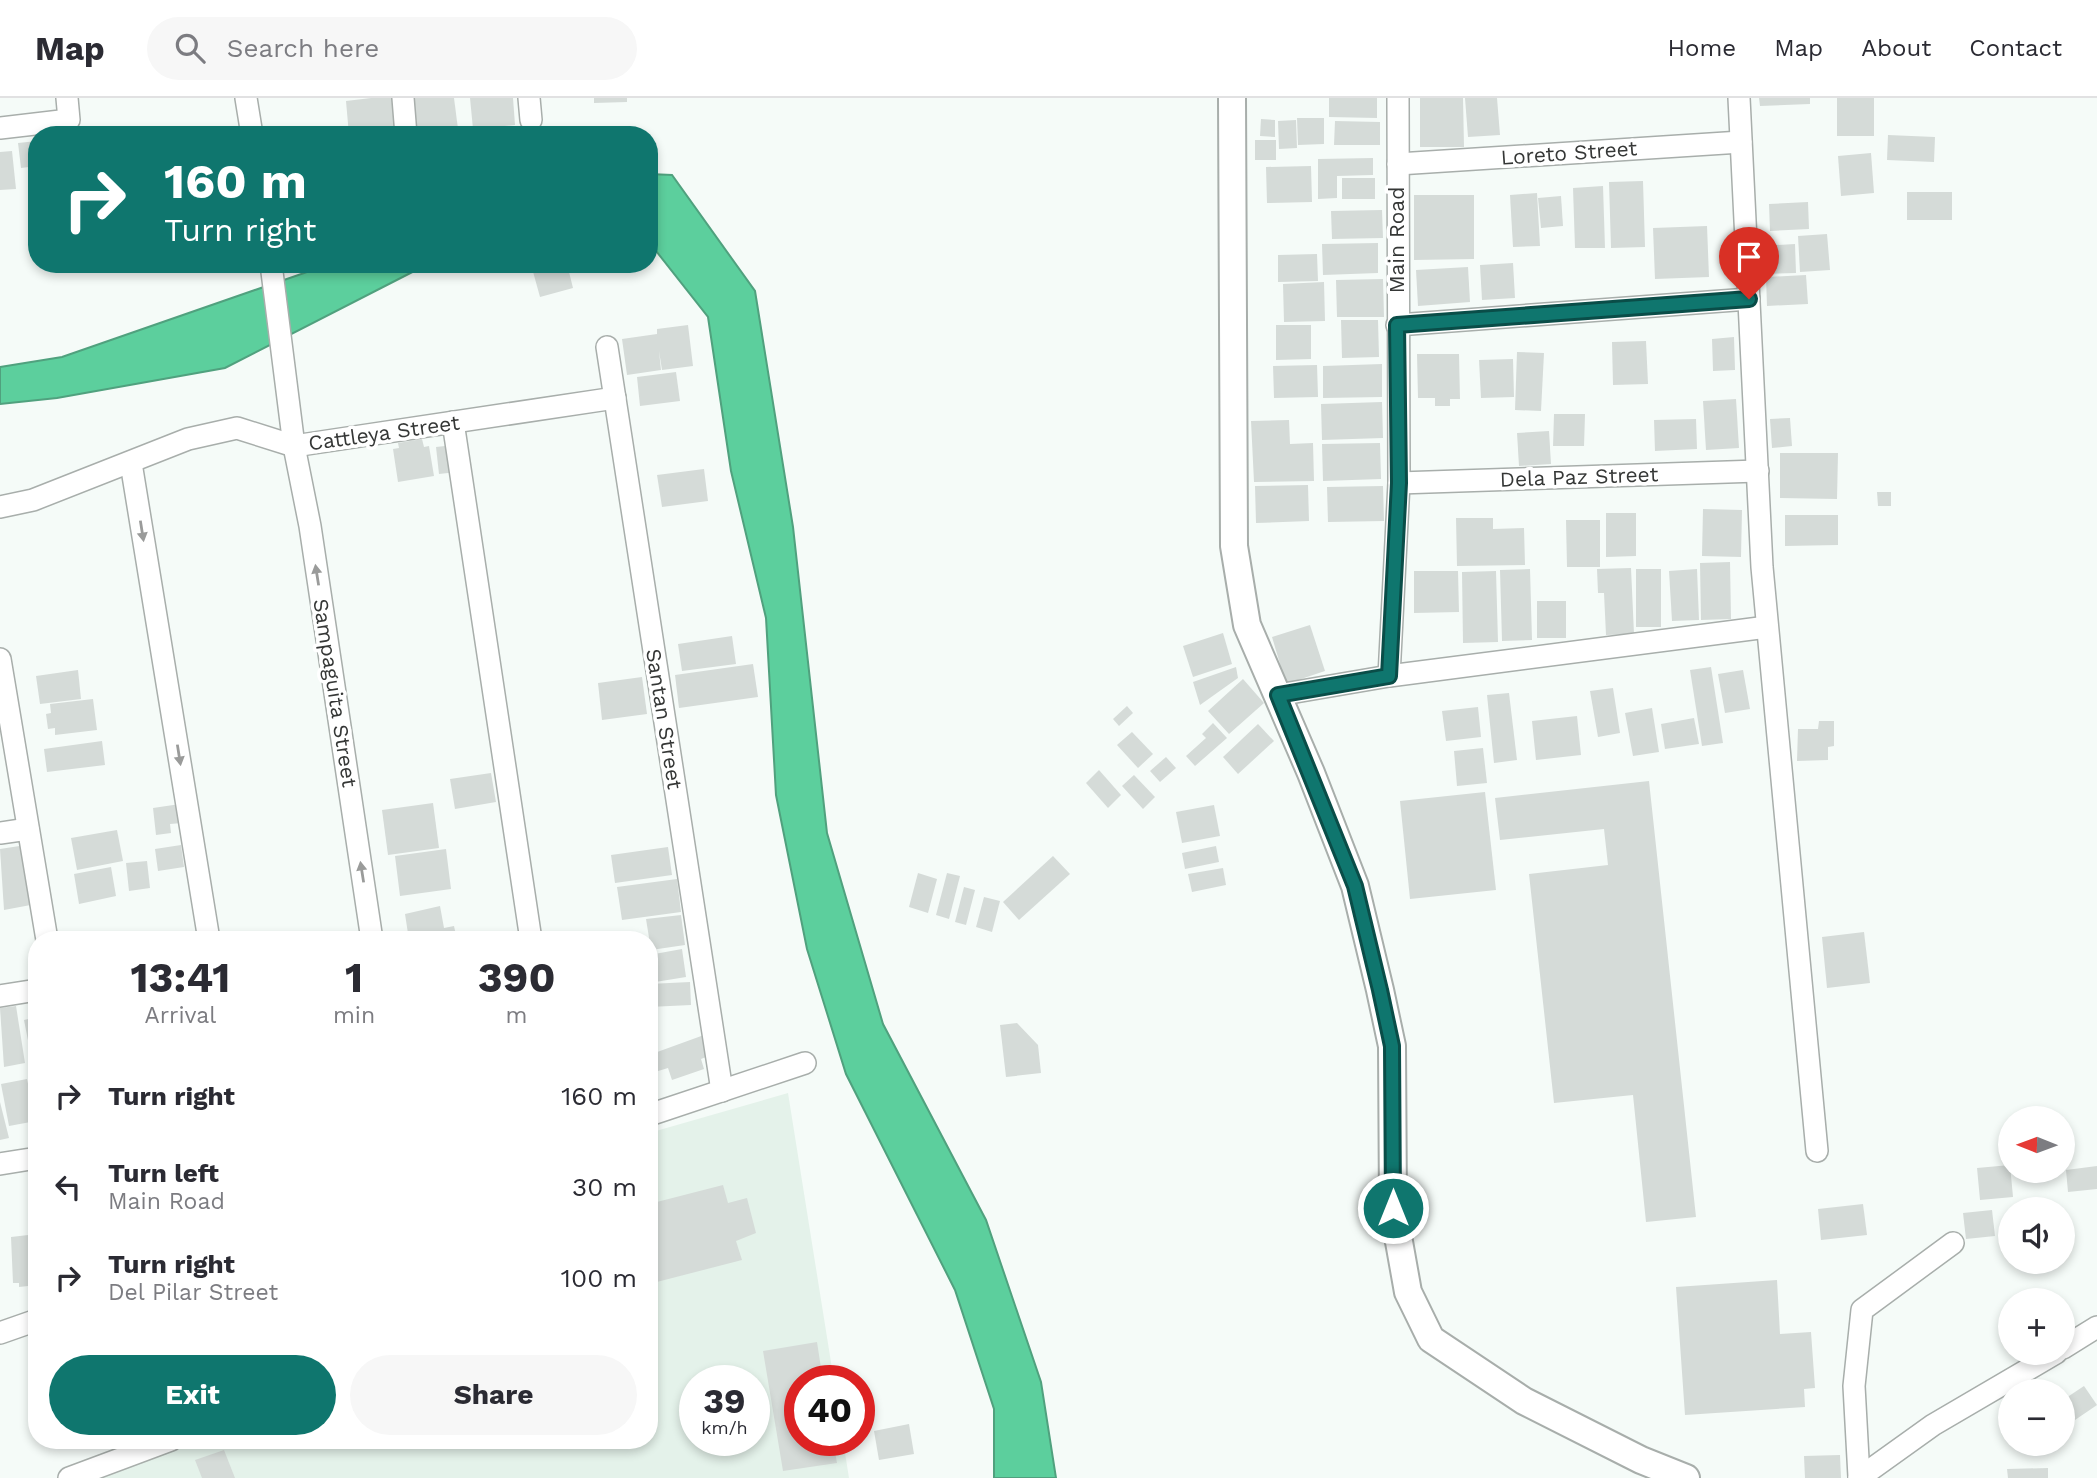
<!DOCTYPE html>
<meta charset="utf-8">
<style>
body{margin:0;font-family:"Work Sans",sans-serif;background:#f7f7f7;color:#2b2b33;height:100vh;display:flex;flex-direction:column;font-size:26px;white-space:nowrap}
*{box-sizing:border-box;margin:0}
p{font-size:23px;color:#7c7c81}
.icon{flex:none;width:38px;height:38px;fill:none;stroke:currentColor;stroke-width:2;stroke-linecap:round;stroke-linejoin:round}
.map{position:relative;flex:1;overflow:hidden}
.side{position:absolute;left:28px;top:833px;width:630px;height:518px;display:flex;flex-direction:column;background:#fff;border-radius:28px;box-shadow:0 4px 10px #0003}
.side>*{flex:none}
.banner{position:absolute;left:28px;top:28px;width:630px;height:147px;border-radius:28px;box-shadow:0 4px 10px #0003;background:#0f766e;color:#fff;overflow:hidden}
.needle{width:46px;rotate:271deg}
.buttons{position:absolute;left:1998px;top:1008px;display:grid;gap:14px}
.buttons a{display:grid;place-items:center;width:77px;height:77px;border-radius:50%;background:#fff;box-shadow:0 4px 10px #0003;font-size:35px}
.speed{position:absolute;left:679px;top:1267px;display:flex;gap:14px;font-size:35px;font-weight:700;text-align:center}
.speed>*{display:grid;place-content:center;width:91px;height:91px;border-radius:50%;background:#fff;box-shadow:0 4px 10px #0003;line-height:1}
.speed small{font-size:18px;font-weight:400}
.speed .limit{border:10px solid #d22;background:#fff;color:#111}
.pin{position:absolute;display:grid;place-items:center;width:60px;height:60px;color:#fff;margin:-72px -30px;border-radius:50% 50% 50% 0;rotate:-45deg;box-shadow:0 0 7px #0007}
.pin .icon{rotate:45deg}
.me{position:absolute;width:77px;margin:-38px;rotate:0deg;stroke-linejoin:round;filter:drop-shadow(0 0 5px #0008)}
.turn{display:flex;align-items:center;gap:24px;height:147px;padding:0 21px;font-size:32px}
.turn .icon{width:91px;height:91px;stroke-width:2.5}
.turn b{display:block;font-size:49px;line-height:60px}
.eta{display:flex;justify-content:space-evenly;align-items:center;height:119px;text-align:center}
.eta b{font-size:42px;font-weight:700;line-height:49px}
.primary-button{display:flex;gap:14px;margin-top:auto;padding:14px 21px}
.primary-button a{flex:1;height:80px;border-radius:42px;background:#0f766e;color:#fff;font-size:28px;font-weight:700;line-height:80px;text-align:center}
.primary-button a+a{background:#f7f7f7;color:#2b2b33}
ul{padding:0;list-style:none}
li{display:flex;align-items:center;gap:21px;height:91px;padding:0 21px}
li div{flex:1}
li b{display:block;font-size:26px}
li em{font-style:normal}
header{display:flex;align-items:center;gap:42px;box-sizing:border-box;height:98px;padding:0 35px;background:#fff;border-bottom:2px solid #e1e1e2}
header strong{font-size:33px}
nav{display:flex;gap:38px;margin-inline-start:auto;font-size:24px}
.search{width:490px;height:63px;background:#f7f7f7;display:flex;align-items:center;gap:18px;box-sizing:border-box;padding:0 24px;border-radius:38px;color:#7c7c81;font-size:26px}
.map>svg:first-child{display:block}
.built{fill:#e4f2ea;fill-rule:evenodd}
.water{fill:#5ccf9d;stroke:#50a17e;stroke-width:2}
.building{fill:#d5dbd8}
.lines{fill:none;stroke-linecap:round;stroke-linejoin:round}
.minor-casing{stroke:#a8aeab;stroke-width:24}
.tertiary-casing{stroke:#a8aeab;stroke-width:30}
.minor{stroke:#fff;stroke-width:21}
.tertiary{stroke:#fff;stroke-width:26}
.oneway{fill:#9a9b9a}
.route-casing{stroke:#0a4d48;stroke-width:18}
.route{stroke:#0f766e;stroke-width:12}
.labels{text-anchor:middle;stroke-width:7;stroke-linejoin:round;paint-order:stroke}
.street-label{font-size:21px;fill:#353736;stroke:#fff}
</style>
<header>
<strong>Map</strong>
<div class="search"><svg class="icon" aria-label="search" viewBox="0 0 24 24"><circle cx="10" cy="10" r="6"/><path d="M15 15l6 6"/></svg>Search here</div>
<nav><a>Home</a><a>Map</a><a>About</a><a>Contact</a></nav>
</header>
<div class="map">
<svg width="2097" height="1380" viewBox="0 0 2097 1380">
<rect width="100%" height="100%" fill="#f5fbf8"/>
<path class="built" d="M 788,995 L 834,1283 L 800,1283 L 800,1342 L 843,1342 L 849,1380 L 96,1380 L 203,1342 L 649,1342 L 649,1035 ZM 695,1283 L 754,1283 L 754,1342 L 695,1342 Z"/>
<g class="water">
<polygon points="649,76 672,77 755,193 793,429 827,735 883,926 986,1122 1041,1284 1056,1380 994,1380 994,1311 955,1192 846,976 807,851 776,697 766,520 731,373 708,219 649,144"/>
<polygon points="330,166 428,166 225,270 57,300 0,306 0,269 62,259"/>
</g>
<g class="building">
<polygon points="371,0 395,0 398,35 349,37 346,3"/>
<polygon points="413,0 454,0 458,31 418,36"/>
<polygon points="470,0 513,0 515,27 473,31"/>
<polygon points="594,0 627,0 627,4 594,5"/>
<polygon points="1329,0 1377,0 1377,20 1329,19"/>
<polygon points="1420,0 1463,0 1464,49 1420,49"/>
<polygon points="1465,0 1497,0 1500,37 1468,39"/>
<polygon points="1759,0 1810,0 1810,6 1760,8"/>
<rect x="1837" y="0" width="37" height="38"/>
<polygon points="1297,20 1324,20 1324,46 1298,47"/>
<polygon points="1261,21 1275,22 1275,39 1260,38"/>
<polygon points="1296,22 1297,50 1279,51 1278,23"/>
<polygon points="1335,23 1380,24 1380,47 1334,47"/>
<polygon points="1888,37 1935,39 1934,64 1887,62"/>
<rect x="1255" y="42" width="21" height="20"/>
<polygon points="37,43 37,68 21,70 18,45"/>
<polygon points="12,53 16,91 0,92 0,54"/>
<polygon points="1871,55 1874,95 1841,98 1838,58"/>
<polygon points="1373,60 1373,77 1337,78 1337,100 1318,101 1318,61"/>
<polygon points="1311,68 1312,104 1267,105 1266,69"/>
<rect x="1342" y="80" width="33" height="21"/>
<polygon points="1643,83 1645,149 1611,150 1609,84"/>
<polygon points="1603,88 1605,150 1575,150 1573,90"/>
<rect x="1907" y="94" width="45" height="28"/>
<polygon points="1537,95 1540,148 1513,149 1510,97"/>
<polygon points="1414,97 1474,97 1474,161 1414,162"/>
<polygon points="1561,98 1563,128 1541,130 1538,100"/>
<polygon points="1808,104 1809,131 1770,133 1769,106"/>
<polygon points="1382,112 1383,140 1332,141 1331,113"/>
<polygon points="1707,128 1709,179 1655,181 1653,130"/>
<polygon points="1827,136 1830,172 1800,174 1798,138"/>
<polygon points="1378,145 1378,175 1323,177 1322,146"/>
<polygon points="1795,146 1796,175 1761,176 1760,148"/>
<polygon points="1317,156 1318,183 1278,184 1278,157"/>
<polygon points="1513,165 1515,200 1482,202 1480,167"/>
<polygon points="547,166 567,166 573,190 540,199 532,170"/>
<polygon points="1468,169 1470,204 1418,208 1416,172"/>
<polygon points="1806,177 1808,206 1767,208 1766,179"/>
<polygon points="1383,181 1384,219 1337,219 1336,182"/>
<polygon points="1324,184 1325,223 1284,224 1283,186"/>
<polygon points="1341,222 1378,222 1379,259 1342,260"/>
<polygon points="688,227 693,268 662,272 659,253 661,272 627,277 622,241 657,236 657,231"/>
<polygon points="1276,227 1311,227 1311,261 1276,262"/>
<polygon points="1734,239 1735,272 1713,273 1712,241"/>
<polygon points="1646,243 1648,286 1613,287 1612,244"/>
<polygon points="1517,254 1544,255 1541,313 1515,312"/>
<polygon points="1417,256 1459,256 1460,301 1450,301 1450,308 1435,308 1435,300 1418,300"/>
<polygon points="1513,261 1514,299 1481,300 1479,262"/>
<polygon points="1382,266 1382,299 1323,300 1323,268"/>
<polygon points="1317,267 1318,299 1274,300 1273,268"/>
<polygon points="676,274 680,303 640,308 637,279"/>
<polygon points="1736,301 1739,350 1706,352 1703,303"/>
<polygon points="1382,304 1383,340 1322,342 1321,306"/>
<polygon points="1554,316 1585,316 1584,348 1553,348"/>
<polygon points="1790,320 1792,348 1772,350 1770,321"/>
<polygon points="1696,321 1697,351 1655,353 1654,322"/>
<polygon points="1289,322 1290,346 1313,345 1314,383 1254,384 1251,323"/>
<polygon points="1549,333 1551,366 1519,368 1517,335"/>
<polygon points="422,341 424,349 429,348 434,378 398,384 393,351 399,350 398,345"/>
<polygon points="1380,345 1381,381 1323,383 1322,346"/>
<polygon points="454,347 457,374 439,376 436,349"/>
<polygon points="1780,355 1838,355 1837,401 1780,400"/>
<polygon points="704,371 708,403 662,409 657,377"/>
<polygon points="1308,387 1309,423 1256,425 1255,388"/>
<polygon points="1383,388 1384,423 1328,424 1327,389"/>
<polygon points="1877,394 1891,394 1891,408 1878,408"/>
<polygon points="1703,411 1742,412 1741,459 1702,458"/>
<polygon points="1606,415 1636,415 1636,458 1606,459"/>
<polygon points="1785,417 1838,417 1838,447 1785,448"/>
<polygon points="1456,420 1493,420 1493,431 1524,430 1525,467 1457,468"/>
<polygon points="1566,422 1600,422 1600,469 1567,469"/>
<polygon points="1730,464 1731,521 1701,522 1700,465"/>
<polygon points="1631,470 1634,536 1606,537 1604,495 1598,495 1597,471"/>
<polygon points="1530,471 1532,542 1502,543 1500,472"/>
<rect x="1636" y="471" width="25" height="58"/>
<polygon points="1697,471 1699,522 1672,523 1669,473"/>
<polygon points="1414,473 1458,473 1459,514 1414,515"/>
<polygon points="1496,473 1498,544 1463,545 1462,474"/>
<rect x="1537" y="503" width="29" height="37"/>
<polygon points="1310,527 1325,573 1286,586 1272,539"/>
<polygon points="1223,535 1232,566 1193,579 1183,548"/>
<polygon points="732,538 736,566 682,573 678,546"/>
<polygon points="753,566 758,599 679,610 675,577"/>
<polygon points="1236,569 1238,580 1200,607 1193,584"/>
<polygon points="1711,569 1723,645 1702,648 1690,572"/>
<polygon points="78,572 81,601 40,606 36,578"/>
<polygon points="1743,572 1750,611 1725,615 1718,576"/>
<polygon points="642,579 647,616 602,622 598,585"/>
<polygon points="1243,581 1264,605 1229,636 1208,613"/>
<polygon points="1613,590 1620,635 1598,639 1590,593"/>
<polygon points="1509,595 1517,662 1494,665 1487,597"/>
<polygon points="93,601 97,632 55,637 55,630 48,631 46,616 51,615 50,606"/>
<polygon points="1127,608 1133,615 1119,628 1113,621"/>
<polygon points="1478,609 1481,639 1446,643 1442,613"/>
<polygon points="1652,610 1659,654 1633,658 1625,615"/>
<polygon points="1577,618 1581,657 1536,662 1532,623"/>
<polygon points="1694,620 1699,646 1665,651 1661,626"/>
<polygon points="1819,623 1834,623 1834,648 1828,649 1828,662 1797,663 1798,631 1818,631"/>
<polygon points="1213,625 1227,640 1195,668 1186,658 1206,640 1202,636"/>
<polygon points="1258,626 1274,643 1238,676 1223,659"/>
<polygon points="1132,634 1153,656 1138,670 1117,647"/>
<polygon points="102,643 105,667 47,674 44,651"/>
<polygon points="1483,650 1487,685 1457,688 1454,653"/>
<polygon points="1166,659 1176,670 1160,684 1150,673"/>
<polygon points="1099,672 1121,697 1108,710 1086,685"/>
<polygon points="491,675 496,704 455,711 450,681"/>
<polygon points="1134,677 1155,699 1143,711 1122,688"/>
<polygon points="1649,683 1696,1119 1646,1124 1633,997 1554,1005 1529,776 1608,767 1604,731 1500,742 1495,700"/>
<polygon points="1485,694 1496,792 1410,801 1400,703"/>
<polygon points="433,705 439,750 388,757 382,712"/>
<polygon points="180,706 182,725 170,726 171,735 156,737 153,710"/>
<polygon points="1214,707 1220,738 1182,745 1176,714"/>
<polygon points="117,732 123,763 77,772 71,740"/>
<polygon points="26,747 36,806 4,812 0,751"/>
<polygon points="181,747 184,769 158,773 155,751"/>
<polygon points="1216,748 1219,764 1185,771 1182,755"/>
<polygon points="668,749 672,777 615,785 611,757"/>
<polygon points="446,751 451,791 400,798 395,758"/>
<polygon points="1053,758 1070,776 1019,822 1003,804"/>
<polygon points="147,763 150,790 129,793 126,765"/>
<polygon points="111,769 116,798 79,806 74,776"/>
<polygon points="1223,770 1226,787 1192,794 1188,776"/>
<polygon points="918,775 937,781 928,815 909,809"/>
<polygon points="947,775 960,778 949,821 936,817"/>
<polygon points="677,781 681,814 622,822 617,789"/>
<polygon points="964,789 975,792 966,827 955,824"/>
<polygon points="984,799 1000,803 992,834 976,829"/>
<polygon points="440,808 444,830 454,828 457,842 409,842 405,816"/>
<polygon points="681,817 685,847 651,852 646,821"/>
<polygon points="1864,834 1870,885 1827,890 1822,839"/>
<polygon points="682,851 686,879 649,885 649,857"/>
<polygon points="690,884 691,907 649,909 649,886"/>
<polygon points="16,908 25,965 4,969 0,910"/>
<polygon points="37,919 37,968 33,968 24,922"/>
<polygon points="1017,925 1038,947 1041,975 1006,979 1000,927"/>
<polygon points="704,937 711,957 701,961 704,971 672,982 668,970 655,974 649,957"/>
<polygon points="37,972 37,999 33,999 30,973"/>
<polygon points="27,981 36,1023 9,1028 1,986"/>
<polygon points="0,1004 9,1040 0,1042"/>
<polygon points="2010,1067 2013,1099 1980,1102 1977,1070"/>
<polygon points="2097,1068 2097,1091 2068,1094 2066,1072"/>
<polygon points="723,1087 728,1105 747,1100 756,1135 736,1143 742,1162 649,1186 649,1106"/>
<polygon points="1863,1106 1867,1137 1821,1142 1818,1111"/>
<polygon points="1992,1112 1995,1138 1966,1141 1963,1115"/>
<polygon points="37,1136 37,1187 19,1189 19,1185 13,1185 11,1139"/>
<polygon points="1777,1182 1780,1236 1811,1234 1815,1290 1804,1291 1805,1309 1685,1317 1676,1189"/>
<polygon points="817,1244 823,1283 800,1283 800,1342 833,1342 837,1365 783,1373 763,1253"/>
<polygon points="2084,1288 2097,1307 2075,1322 2063,1302"/>
<polygon points="909,1326 914,1356 879,1362 874,1333"/>
<polygon points="224,1352 235,1380 202,1380 195,1362"/>
<polygon points="1840,1357 1841,1380 1805,1380 1804,1358"/>
<polygon points="2048,1370 2048,1380 2008,1380 2007,1371"/>
</g>
<g class="lines">
<defs>
<g id="minor">
<polyline points="246,0 252,37"/>
<polyline points="403,0 406,37"/>
<polyline points="529,0 531,22"/>
<polyline points="1739,0 1762,469 1817,1053"/>
<polyline points="0,30 69,22 67,0"/>
<polyline points="1398,66 1741,44"/>
<polyline points="271,166 294,348 310,428 372,842"/>
<polyline points="1397,227 1749,201"/>
<polyline points="607,249 722,993"/>
<polyline points="453,324 531,842"/>
<polyline points="131,365 209,842"/>
<polyline points="1399,385 1758,373"/>
<polyline points="0,409 33,402 188,341 237,330 294,348 615,300"/>
<polyline points="0,561 47,842"/>
<polyline points="1389,578 1399,385 1398,0"/>
<polyline points="1278,597 1389,578 1767,529"/>
<polyline points="0,735 28,731"/>
<polyline points="0,898 37,892"/>
<polyline points="649,1017 805,965"/>
<polyline points="0,1066 37,1060"/>
<polyline points="0,1235 37,1222"/>
<polyline points="2063,1250 2097,1229"/>
<polyline points="1859,1379 1854,1288 1862,1212 1953,1145"/>
<polyline points="69,1380 171,1342"/>
<polyline points="1859,1380 1933,1327 2056,1255"/>
</g>
<polyline id="tertiary" points="1232,0 1234,448 1247,527 1311,675 1355,788 1380,892 1392,948 1393,1110 1408,1194 1431,1241 1524,1303 1641,1362 1686,1380"/>
</defs>
<use href="#minor" class="minor-casing"/>
<use href="#tertiary" class="tertiary-casing"/>
<use href="#minor" class="minor"/>
<use href="#tertiary" class="tertiary"/>
</g>
<defs><path id="oneway-solid" d="M-6-.8H1V-3.2L6.5 0L1 3.2V.8H-6Z" transform="scale(1.75)"/></defs>
<g class="oneway">
<use href="#oneway-solid" transform="translate(142 433) rotate(81)"/>
<use href="#oneway-solid" transform="translate(317 477) rotate(-99)"/>
<use href="#oneway-solid" transform="translate(179 657) rotate(81)"/>
<use href="#oneway-solid" transform="translate(362 774) rotate(-99)"/>
</g>
<g class="lines">
<defs>
<polyline id="route" points="1393,1110 1392,948 1380,892 1355,788 1278,597 1389,578 1399,385 1397,227 1749,201"/>
</defs>
<use href="#route" class="route-casing"/>
<use href="#route" class="route"/>
</g>
<g class="labels">
<g class="street-label">
<text transform="translate(1569 55) rotate(-4)" y="7">Loreto Street</text>
<text transform="translate(1397 142) rotate(-90)" y="7">Main Road</text>
<text transform="translate(384 335) rotate(-8)" y="7">Cattleya Street</text>
<text transform="translate(1579 379) rotate(-2)" y="7">Dela Paz Street</text>
<text transform="translate(335 595) rotate(81)" y="7">Sampaguita Street</text>
<text transform="translate(664 621) rotate(81)" y="7">Santan Street</text>
</g>
</g>
</svg>
<div class="buttons">
<a><svg class="needle" viewBox="-14 -14 28 28"><path d="M0-13l5 13h-10z" fill="#e53935"/><path d="M0 13l5-13h-10z" fill="#7c7c81"/></svg></a>
<a><svg class="icon" aria-label="sound" viewBox="0 0 24 24"><path d="M4 9h4l5-4v14l-5-4H4zM17 9q2 3 0 6"/></svg></a>
<a>+</a>
<a>−</a>
</div>
<div class="speed"><div>39<small>km/h</small></div><div class="limit">40</div></div>
<div class="pin" style="left:1749px;top:201px;background:#d93025"><svg class="icon" aria-label="arrive" viewBox="0 0 24 24"><path d="M6 21V4h12l-3 4 3 4H6"/></svg></div>
<svg class="me" style="left:1393px;top:1110px" viewBox="-20 -20 40 40"><circle r="17" fill="#0f766e" stroke="#fff" stroke-width="3"/><path d="M0-11L8 9 0 5-8 9z" fill="#fff"/></svg>
<div class="banner">
<div class="turn"><svg class="icon" aria-label="right" viewBox="0 0 24 24"><path d="M7 20v-9h11M14 6l5 5-5 5"/></svg><div><b>160 m</b>Turn right</div></div>
</div>
<section class="side">
<div class="eta">
<div><b>13:41</b><p>Arrival</p></div>
<div><b>1</b><p>min</p></div>
<div><b>390</b><p>m</p></div>
</div>
<ul>
<li><svg class="icon" aria-label="right" viewBox="0 0 24 24"><path d="M7 20v-9h11M14 6l5 5-5 5"/></svg><div><b>Turn right</b></div><em>160 m</em></li>
<li><svg class="icon" aria-label="left" viewBox="0 0 24 24"><path d="M17 20v-9H6M10 6l-5 5 5 5"/></svg><div><b>Turn left</b><p>Main Road</p></div><em>30 m</em></li>
<li><svg class="icon" aria-label="right" viewBox="0 0 24 24"><path d="M7 20v-9h11M14 6l5 5-5 5"/></svg><div><b>Turn right</b><p>Del Pilar Street</p></div><em>100 m</em></li>
</ul>
<div class="primary-button"><a>Exit</a><a>Share</a></div>
</section>
</div>
